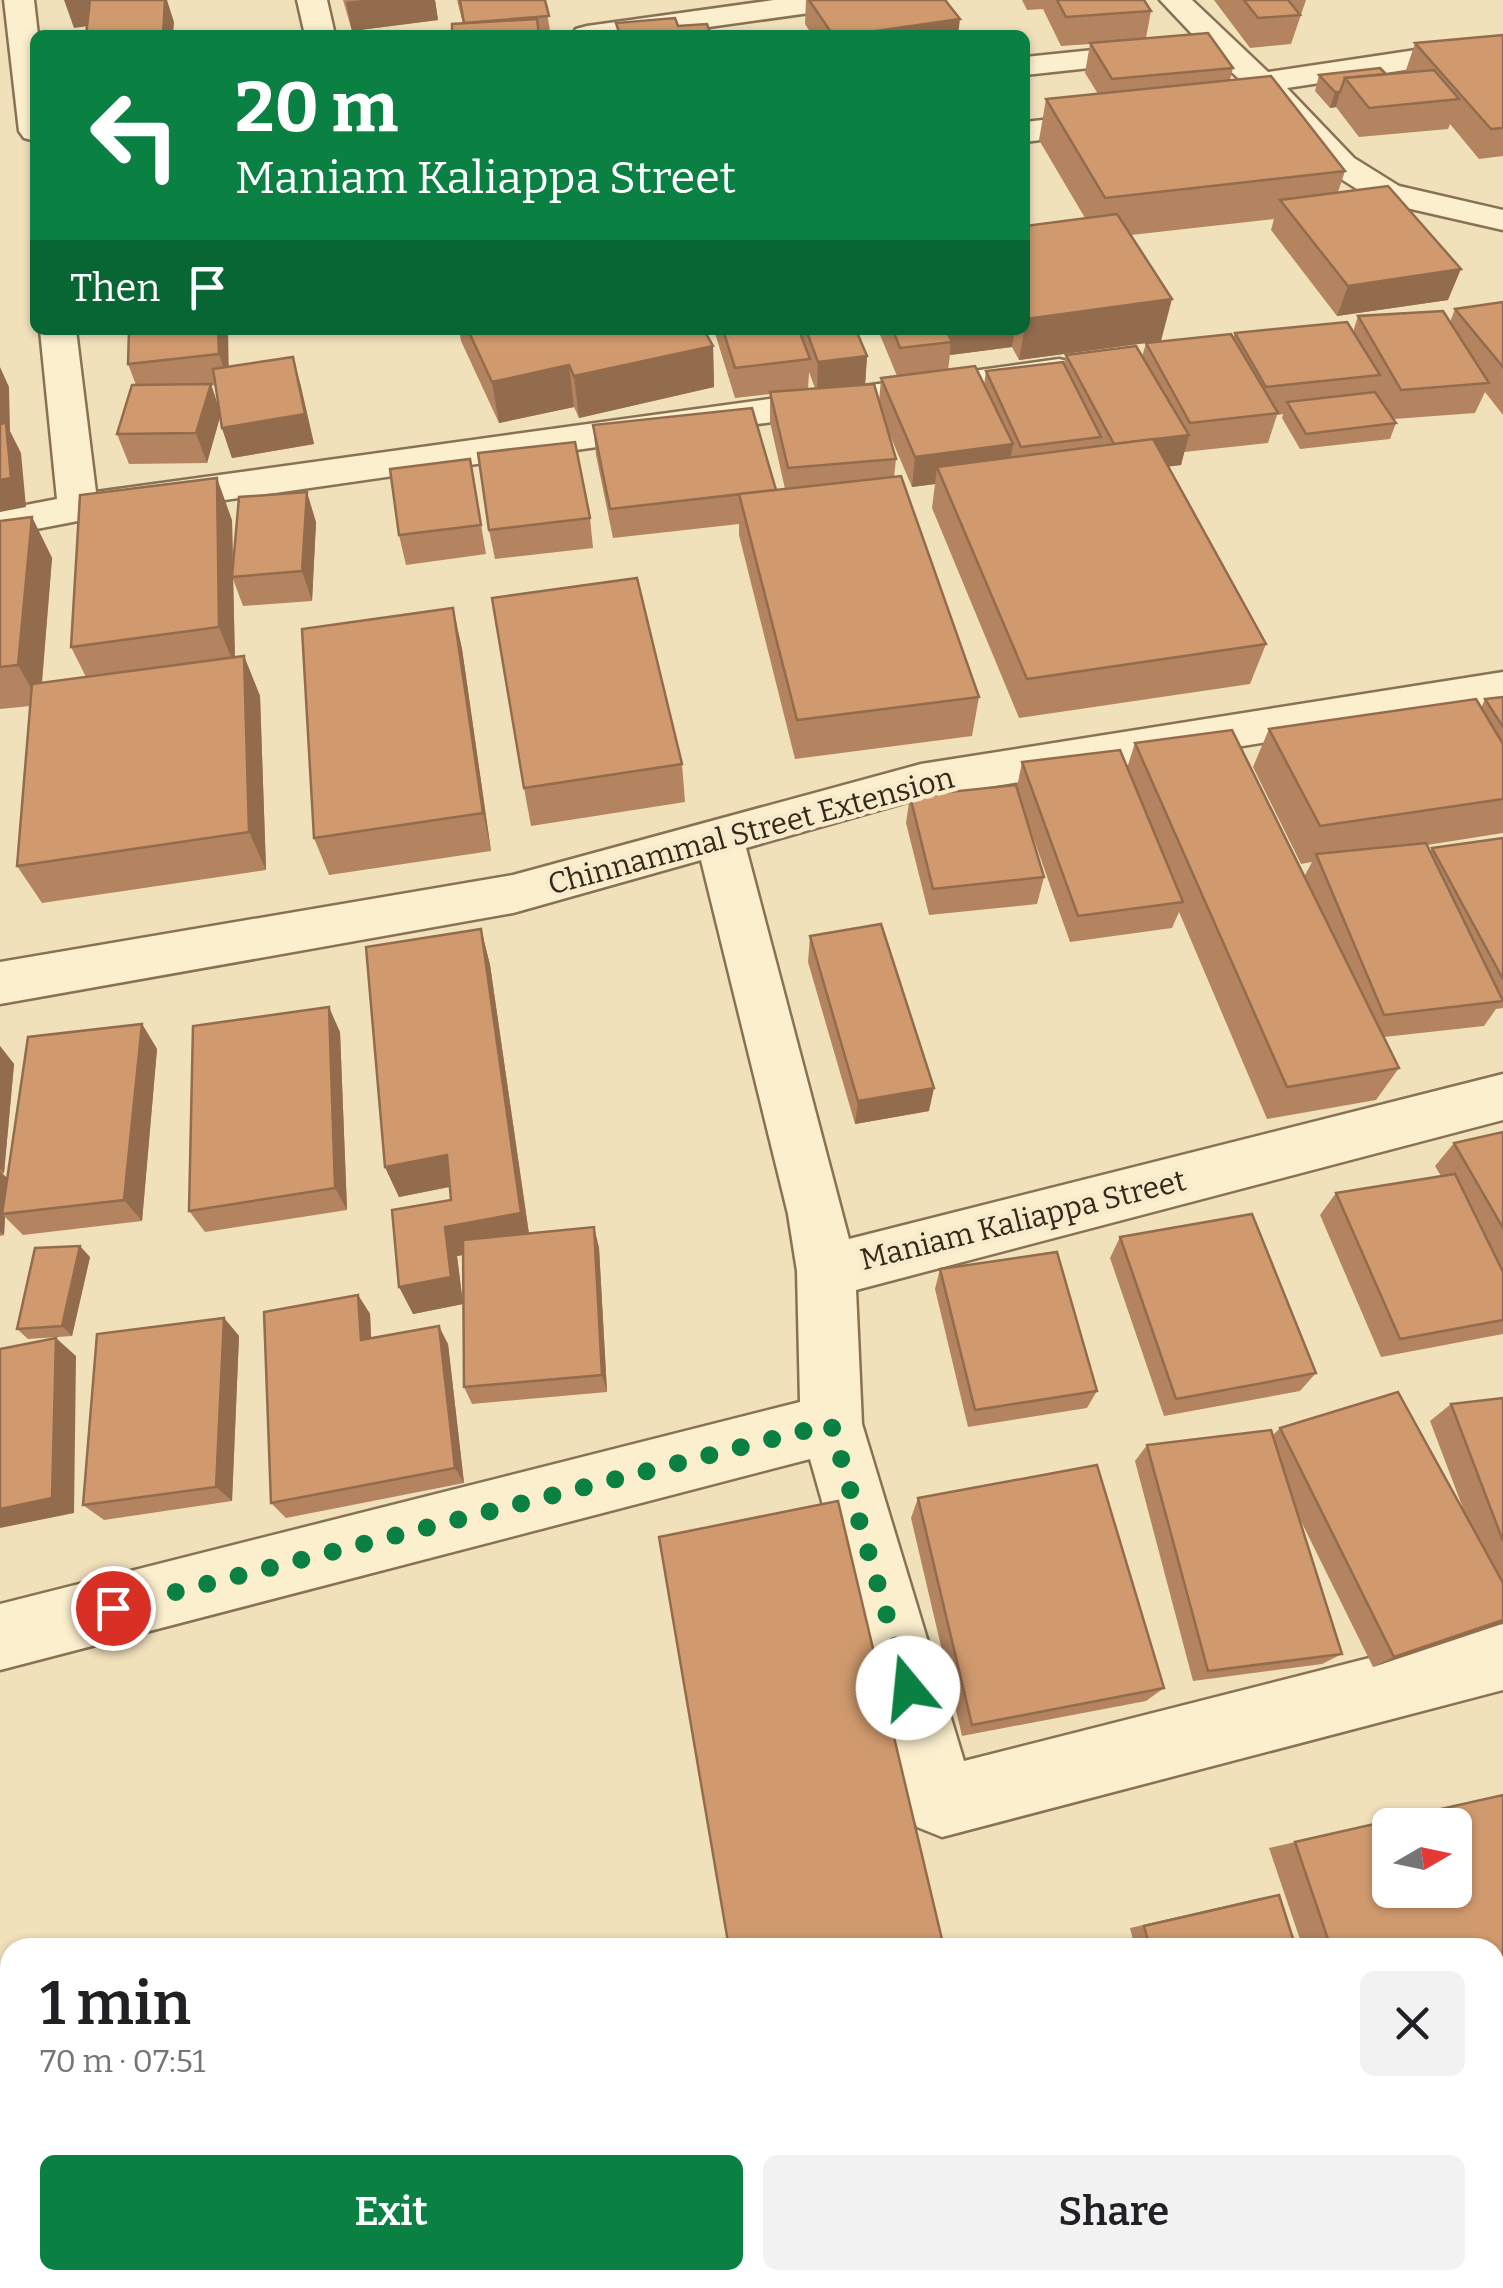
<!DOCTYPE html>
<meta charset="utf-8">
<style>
body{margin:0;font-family:Bitter,serif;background:#f2f2f2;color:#202124;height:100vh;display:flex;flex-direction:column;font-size:38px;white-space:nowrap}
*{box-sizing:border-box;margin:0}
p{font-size:32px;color:#757577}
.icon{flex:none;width:55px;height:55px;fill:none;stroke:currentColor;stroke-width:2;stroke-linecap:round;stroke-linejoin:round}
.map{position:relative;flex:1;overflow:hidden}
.sheet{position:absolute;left:0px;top:1938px;width:1505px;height:352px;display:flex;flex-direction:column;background:#fff;border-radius:30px 30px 0 0;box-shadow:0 2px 8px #0004}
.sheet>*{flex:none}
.top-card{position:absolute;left:30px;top:30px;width:1000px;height:305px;border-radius:15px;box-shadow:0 2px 8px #0004;background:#0b8043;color:#fff;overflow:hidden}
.needle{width:65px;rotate:81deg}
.controls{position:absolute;left:1372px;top:1808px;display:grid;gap:20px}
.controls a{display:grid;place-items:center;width:100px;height:100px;border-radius:15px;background:#fff;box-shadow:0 2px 8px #0004;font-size:50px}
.pin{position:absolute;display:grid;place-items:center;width:85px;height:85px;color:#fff;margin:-42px;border:5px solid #fff;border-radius:50%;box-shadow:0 2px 10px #0007}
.me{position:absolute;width:110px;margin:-55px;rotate:343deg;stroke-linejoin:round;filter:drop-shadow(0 0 8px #0008)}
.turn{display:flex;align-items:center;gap:35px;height:210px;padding:0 40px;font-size:45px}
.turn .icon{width:130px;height:130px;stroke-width:2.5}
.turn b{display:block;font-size:70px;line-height:85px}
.then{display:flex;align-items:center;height:95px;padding:0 40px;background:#0003;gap:20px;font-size:38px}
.round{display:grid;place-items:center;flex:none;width:105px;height:105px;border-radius:15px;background:#f2f2f2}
.head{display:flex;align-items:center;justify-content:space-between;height:170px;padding:0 40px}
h1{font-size:60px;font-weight:600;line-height:75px}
.primary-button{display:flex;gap:20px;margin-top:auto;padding:20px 40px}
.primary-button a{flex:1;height:115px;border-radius:15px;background:#0b8043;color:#fff;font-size:40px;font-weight:600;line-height:115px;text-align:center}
.primary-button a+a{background:#f2f2f2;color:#202124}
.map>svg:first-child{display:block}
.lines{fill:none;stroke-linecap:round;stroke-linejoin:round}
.minor-casing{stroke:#887154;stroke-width:5}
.minor{fill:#fbefce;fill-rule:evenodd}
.wall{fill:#b3845f;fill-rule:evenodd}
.shaded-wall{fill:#926c4d}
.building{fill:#d09a6e;stroke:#926c4d;stroke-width:2.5;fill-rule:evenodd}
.route{stroke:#0b8043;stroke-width:18;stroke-dasharray:0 32.4}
.labels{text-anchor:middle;stroke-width:9;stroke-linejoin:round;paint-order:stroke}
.street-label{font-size:30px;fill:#36281a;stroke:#f7ebcb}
</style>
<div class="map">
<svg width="1503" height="2288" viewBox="0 0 1503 2288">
<rect width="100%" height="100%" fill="#f0e1bb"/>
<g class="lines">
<defs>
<g id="minor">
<polygon points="4,0 34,0 38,35 35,35 35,141 24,138 19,131"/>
<polygon points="297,0 327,0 335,35 305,35"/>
<polygon points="774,0 853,0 848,6 838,9 652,35 572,35 576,29 587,26"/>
<polygon points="1160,0 1192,0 1268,72 1503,37 1503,55 1287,88 1354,158 1399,186 1503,210 1503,230 1376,201 1330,172 1274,110 1209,52"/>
<polygon points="1162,43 1173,45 1177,52 1173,59 1025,75 1025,57"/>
<polygon points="1113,112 1124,115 1129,122 1124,129 1025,142 1025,122"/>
<polygon points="40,330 76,330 96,492 1059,359 1072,362 1078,370 1072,378 1059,381 78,521 0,536 0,510 57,499"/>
<polygon points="1503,672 1503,704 921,798 746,848 849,1239 1503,1074 1503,1120 856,1290 862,1424 964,1761 1503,1624 1503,1690 942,1837 917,1827 907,1802 810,1459 0,1670 0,1604 800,1402 797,1271 788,1214 701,860 513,913 0,1004 0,962 513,875 921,764"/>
</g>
</defs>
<use href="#minor" class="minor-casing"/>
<use href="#minor" class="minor"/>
</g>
<g class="wall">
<polygon points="343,0 435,0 438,20 352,31"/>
<polygon points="457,0 545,0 550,31 538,32 463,24"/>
<polygon points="806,0 945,0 958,35 812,35 805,24"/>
<path d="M 1022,0 L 1144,0 L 1151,11 L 1146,38 L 1233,68 L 1230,80 L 1345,171 L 1338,192 L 1448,300 L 1337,316 L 1271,230 L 1274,219 L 1131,235 L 1161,341 L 1019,360 L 1012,347 L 950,355 L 948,370 L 984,385 L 986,371 L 1064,363 L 1066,355 L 1142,357 L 1146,343 L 1233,338 L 1235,333 L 1353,332 L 1358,316 L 1450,322 L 1455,309 L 1503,302 L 1503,415 L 1485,392 L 1475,413 L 1394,419 L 1396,423 L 1390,439 L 1300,449 L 1282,418 L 1283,414 L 1277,415 L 1268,443 L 1184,452 L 1181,465 L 1168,466 L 1266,644 L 1250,684 L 1019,718 L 932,508 L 935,484 L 912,487 L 886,426 L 896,459 L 894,477 L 979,697 L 972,736 L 795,759 L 739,535 L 739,524 L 613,538 L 596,455 L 593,425 L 776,490 L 785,489 L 770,422 L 770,394 L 735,398 L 714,330 L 856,330 L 867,356 L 865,385 L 879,402 L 881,378 L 897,376 L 878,330 L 1025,330 L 1025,226 L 1085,218 L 1039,140 L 1046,99 L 1098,94 L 1085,73 L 1090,44 L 1061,46 L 1043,9 L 1027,10 ZM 809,372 L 815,388 L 808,389 Z"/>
<polygon points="1214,0 1306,0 1291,44 1250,48"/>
<polygon points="1503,35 1503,156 1479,159 1450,124 1448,129 1359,137 1336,107 1330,108 1315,91 1319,75 1386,74 1405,73 1415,43"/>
<path d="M 228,330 L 228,367 L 293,357 L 301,387 L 314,444 L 232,458 L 222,428 L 220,416 L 207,463 L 129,464 L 117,434 L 136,385 L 128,364 ZM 216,385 L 219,409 L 211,386 Z"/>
<polygon points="459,330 704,330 713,346 714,387 579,418 574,407 499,423 461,341"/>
<polygon points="470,459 486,554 406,565 399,535"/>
<polygon points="32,517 52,558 42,683 86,677 71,647 232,520 233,568 316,522 312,601 243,606 233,579 235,657 244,656 260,696 266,870 42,903 17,866 30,706 0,709 0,521"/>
<polygon points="590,518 593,548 495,559 489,530"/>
<polygon points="453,608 462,649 491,851 329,875 314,838"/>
<polygon points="1503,697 1503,833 1427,845 1430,852 1432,848 1503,838 1503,1008 1496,1009 1484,1026 1384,1037 1399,1068 1376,1100 1267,1119 1179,912 1172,928 1070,942 1027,820 1044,877 1037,904 929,915 906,823 910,796 1017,787 1022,762 1127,768 1135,743 1304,877 1312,862 1301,864 1253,767 1269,729 1481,708 1485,699"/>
<polygon points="682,764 685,802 531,826 524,788"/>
<polygon points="481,929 490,965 529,1233 594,1227 599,1248 607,1392 472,1404 464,1387 463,1255 457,1256 463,1304 413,1314 451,1200 450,1187 399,1197 385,1167"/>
<polygon points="810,936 929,1111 855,1124 808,962"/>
<polygon points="142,1024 157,1049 142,1221 23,1235 5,1217 4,1235 0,1236 0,1046 14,1064 4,1173 2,1173 7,1178"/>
<polygon points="340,1032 347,1210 205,1232 189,1211"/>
<polygon points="1503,1132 1503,1334 1381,1357 1320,1215 1336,1193 1441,1176 1435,1166 1454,1143"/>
<polygon points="1120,1237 1316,1373 1300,1391 1164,1416 1110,1258"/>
<polygon points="90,1257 72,1336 28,1339 17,1329"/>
<polygon points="940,1269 1097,1391 1087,1408 968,1427 935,1289"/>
<polygon points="358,1295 370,1314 371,1338 448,1344 464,1483 286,1518 271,1503"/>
<polygon points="224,1318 239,1336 232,1501 104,1520 83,1505"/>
<polygon points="1503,1398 1503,1623 1373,1667 1297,1513 1342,1654 1322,1664 1193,1681 1135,1461 1147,1445 1273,1435 1280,1428 1464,1511 1430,1421 1451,1404"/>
<polygon points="918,1498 1164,1688 1146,1701 962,1736 911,1518"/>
<polygon points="1503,1795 1495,1948 1303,1948 1269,1848"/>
<polygon points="1279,1895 1296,1948 1135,1948 1130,1928 1260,1898"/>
<polygon points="1503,2192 1503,2288 1195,2288 1193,2281 1197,2280 1495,2280 1495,2194"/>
</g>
<g class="shaded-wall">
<polygon points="64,0 150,0 154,17 74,28"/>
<polygon points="165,0 167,0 174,22 173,35 163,35"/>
<polygon points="363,0 435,0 438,20 352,31 346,2"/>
<polygon points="960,19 958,35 848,35"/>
<polygon points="1335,92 1340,92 1336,107 1330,108"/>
<polygon points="1461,269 1448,300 1337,316 1348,286"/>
<polygon points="1172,299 1161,341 1019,360 1026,319"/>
<polygon points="218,330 228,330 229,384 219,354"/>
<polygon points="951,330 1015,330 1012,347 950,355"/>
<polygon points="713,346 714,387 579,418 574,376"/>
<polygon points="867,356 865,386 817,392 818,362"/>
<polygon points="293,357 301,387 314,444 232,458 222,428"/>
<polygon points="569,365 574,407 499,423 492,382"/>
<polygon points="0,367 9,387 10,431 21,453 26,507 0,512"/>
<polygon points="211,384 221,414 207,463 196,433"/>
<polygon points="1189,435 1181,465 1107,475 1114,445"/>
<polygon points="1013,444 1008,474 937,467 935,484 912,487 915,457"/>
<polygon points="217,478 232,520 235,667 219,627"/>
<polygon points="307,492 316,522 312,601 302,571"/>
<polygon points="32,517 52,558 40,704 18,665"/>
<polygon points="453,608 462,649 491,851 483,813"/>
<polygon points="244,656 260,696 266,870 249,832"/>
<polygon points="481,929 490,965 530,1242 457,1256 463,1304 413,1314 399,1287 445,1227 521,1213"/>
<polygon points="329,1007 340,1032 347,1210 335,1188"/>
<polygon points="142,1024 157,1049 142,1221 124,1200"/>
<polygon points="0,1046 14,1064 4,1173 0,1169"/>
<polygon points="934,1088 929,1111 855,1124 858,1101"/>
<polygon points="447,1155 458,1185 399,1197 385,1167"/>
<polygon points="0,1171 9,1180 2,1214 5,1217 4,1235 0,1232"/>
<polygon points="594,1227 599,1248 607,1392 602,1375"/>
<polygon points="80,1246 90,1257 72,1336 62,1326"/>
<polygon points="358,1295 370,1314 372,1358 361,1340"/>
<polygon points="224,1318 239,1336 232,1501 216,1487"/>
<polygon points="439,1326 448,1344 464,1483 455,1468"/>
<polygon points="56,1338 76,1356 74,1513 0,1528 0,1509"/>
<polygon points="1503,1620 1503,1623 1496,1626 1373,1667 1394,1657"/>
</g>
<g class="building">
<polygon points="90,0 165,0 163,35 86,35"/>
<polygon points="460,0 545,0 549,16 464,23"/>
<polygon points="809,0 945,0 960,19 848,35 833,35"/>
<polygon points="1057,0 1144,0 1151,11 1066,17"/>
<polygon points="1244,0 1288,0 1300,15 1258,18"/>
<polygon points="675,18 678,26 707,24 711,35 620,35 616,23"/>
<polygon points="537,19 539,35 452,35 452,24"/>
<polygon points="1208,33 1233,68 1112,79 1090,43"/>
<polygon points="1503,35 1503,128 1491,129 1415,43"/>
<polygon points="1380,68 1386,74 1345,78 1340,92 1335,92 1319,75"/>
<polygon points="1434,70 1459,99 1369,108 1345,78"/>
<polygon points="1271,76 1345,171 1105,198 1046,99"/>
<polygon points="1388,186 1461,269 1348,286 1280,200"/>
<polygon points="1117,214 1172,299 1026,319 1025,316 1025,226"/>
<polygon points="1503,302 1503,367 1455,309"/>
<polygon points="1443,311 1489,383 1401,390 1358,316"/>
<polygon points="1347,322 1380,375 1266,387 1235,333"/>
<polygon points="129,330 218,330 219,354 128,364"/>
<polygon points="468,330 704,330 713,346 574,376 569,365 492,382"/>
<polygon points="723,330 799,330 810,359 735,368"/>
<polygon points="806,330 856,330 867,356 818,362"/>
<polygon points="893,330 946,330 952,342 900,348"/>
<polygon points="1231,334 1278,413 1190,423 1146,343"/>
<polygon points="1136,346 1189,435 1114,444 1066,355"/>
<polygon points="293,357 305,414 222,428 213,369"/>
<polygon points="1063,362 1101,437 1021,447 986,371"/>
<polygon points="975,366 1013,444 915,457 881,378"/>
<polygon points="211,384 196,433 117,434 132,385"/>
<polygon points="874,384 896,459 788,468 770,392"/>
<polygon points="1375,392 1396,423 1306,434 1287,402"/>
<polygon points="752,408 776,490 610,509 593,425"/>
<polygon points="6,423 11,478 0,480 0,424"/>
<polygon points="1153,439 1266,644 1027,679 937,467"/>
<polygon points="575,442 590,518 489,530 478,453"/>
<polygon points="470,459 481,525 399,535 390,469"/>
<polygon points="901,476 979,697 797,720 739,494"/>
<polygon points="217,478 219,627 71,647 80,495"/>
<polygon points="307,492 302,571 232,577 239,497"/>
<polygon points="32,517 18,665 0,667 0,521"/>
<polygon points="637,578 682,764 524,788 492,598"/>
<polygon points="453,608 483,813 314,838 302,629"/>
<polygon points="244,656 249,832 17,866 32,684"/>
<polygon points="1503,697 1503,727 1485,699"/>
<polygon points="1476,699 1503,744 1503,799 1320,826 1269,729"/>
<polygon points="1232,730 1399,1068 1287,1087 1135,743"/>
<polygon points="1120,750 1183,902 1078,916 1022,762"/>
<polygon points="1016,785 1044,877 933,889 910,796"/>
<polygon points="1503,838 1503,979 1432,848"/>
<polygon points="1426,843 1503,1001 1384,1015 1316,854"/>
<polygon points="881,924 934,1088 858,1101 810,936"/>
<polygon points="481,929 521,1213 445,1227 451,1277 399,1287 392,1210 451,1200 447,1155 385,1167 366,947"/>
<polygon points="329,1007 335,1188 189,1211 193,1026"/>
<polygon points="142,1024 124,1200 2,1214 28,1037"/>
<polygon points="1503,1132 1503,1228 1454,1143"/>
<polygon points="1455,1174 1503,1272 1503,1320 1400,1339 1336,1193"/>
<polygon points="1252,1214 1316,1373 1176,1399 1120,1237"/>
<polygon points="594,1227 602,1375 464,1387 463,1240"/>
<polygon points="80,1246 62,1326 17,1329 35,1248"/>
<polygon points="1057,1252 1097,1391 975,1410 940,1269"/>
<polygon points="358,1295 361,1340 439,1326 455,1468 271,1503 264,1312"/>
<polygon points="224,1318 216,1487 83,1505 97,1334"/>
<polygon points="56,1338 52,1498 0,1509 0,1349"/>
<polygon points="1398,1392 1503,1583 1503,1620 1394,1657 1280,1428"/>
<polygon points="1503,1398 1503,1541 1451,1404"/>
<polygon points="1271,1430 1342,1654 1208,1671 1147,1445"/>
<polygon points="1097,1465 1164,1688 972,1725 918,1498"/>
<polygon points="838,1501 944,1948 729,1948 659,1537"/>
<path d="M 1503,1795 L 1503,2139 L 1495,2141 L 1495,1948 L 1331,1948 L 1295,1842 ZM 1390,1825 L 1455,1825 L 1455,1890 L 1390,1890 Z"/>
<polygon points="1279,1895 1296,1948 1150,1948 1144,1926"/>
<polygon points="1503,2215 1503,2288 1458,2288 1456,2280 1495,2280 1495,2217"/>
<polygon points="785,2280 1022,2280 1024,2288 786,2288"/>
<polygon points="1295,2280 1425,2280 1428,2288 1262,2288"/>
</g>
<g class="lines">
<polyline class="route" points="113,1608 831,1424 908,1688"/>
</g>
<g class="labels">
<g class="street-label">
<text transform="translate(751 831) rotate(-15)" y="10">Chinnammal Street Extension</text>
<text transform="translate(1023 1220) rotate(-14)" y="10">Maniam Kaliappa Street</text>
</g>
</g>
</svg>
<div class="controls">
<a><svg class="needle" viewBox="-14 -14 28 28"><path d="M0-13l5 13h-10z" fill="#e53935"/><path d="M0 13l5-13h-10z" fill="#757577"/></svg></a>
</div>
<div class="pin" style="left:113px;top:1608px;background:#d93025"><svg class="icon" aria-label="arrive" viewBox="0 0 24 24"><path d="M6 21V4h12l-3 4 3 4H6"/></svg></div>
<svg class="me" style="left:908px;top:1688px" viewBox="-20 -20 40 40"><circle r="19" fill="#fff"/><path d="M0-13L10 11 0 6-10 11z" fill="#0b8043"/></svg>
<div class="top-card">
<div class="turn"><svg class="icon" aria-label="left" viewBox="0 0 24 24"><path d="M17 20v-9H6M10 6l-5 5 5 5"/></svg><div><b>20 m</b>Maniam Kaliappa Street</div></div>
<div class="then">Then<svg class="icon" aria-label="arrive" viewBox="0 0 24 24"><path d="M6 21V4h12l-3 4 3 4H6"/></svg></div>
</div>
<section class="sheet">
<div class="head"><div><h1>1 min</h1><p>70 m · 07:51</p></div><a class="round"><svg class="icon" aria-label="close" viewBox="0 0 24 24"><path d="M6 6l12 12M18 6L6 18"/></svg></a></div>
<div class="primary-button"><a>Exit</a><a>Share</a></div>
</section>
</div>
